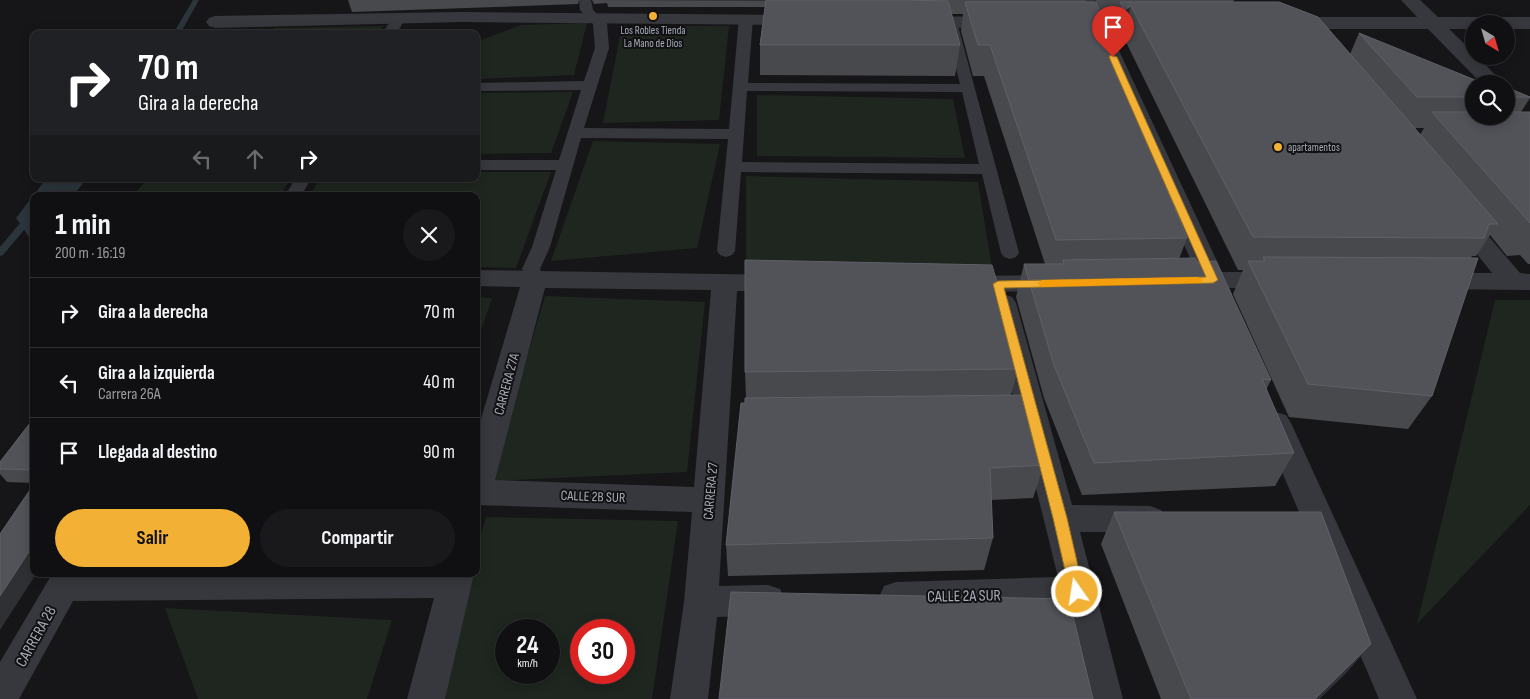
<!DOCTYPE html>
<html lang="es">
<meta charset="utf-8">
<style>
body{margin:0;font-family:"Sofia Sans Condensed",sans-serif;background:#19191b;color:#f1f3f6;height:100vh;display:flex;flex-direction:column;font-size:19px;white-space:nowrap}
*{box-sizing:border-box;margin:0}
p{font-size:16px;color:#9c9d9f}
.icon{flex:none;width:28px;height:28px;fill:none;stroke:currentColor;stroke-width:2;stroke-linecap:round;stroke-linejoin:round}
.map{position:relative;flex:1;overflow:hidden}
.drawer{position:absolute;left:30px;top:192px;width:450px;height:385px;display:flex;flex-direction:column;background:#101012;border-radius:10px;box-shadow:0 2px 12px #0003,0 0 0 1px #303032}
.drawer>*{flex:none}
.banner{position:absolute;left:30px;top:30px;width:450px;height:152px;border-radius:10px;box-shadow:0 2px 12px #0003,0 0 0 1px #303032;background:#202124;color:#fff;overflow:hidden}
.needle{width:32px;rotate:143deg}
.fabs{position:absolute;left:1465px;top:15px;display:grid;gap:10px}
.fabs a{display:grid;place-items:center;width:50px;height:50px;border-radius:50%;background:#101012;box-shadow:0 2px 12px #0003,0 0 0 1px #303032;font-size:25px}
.speed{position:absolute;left:495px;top:619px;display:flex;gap:10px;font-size:25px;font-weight:700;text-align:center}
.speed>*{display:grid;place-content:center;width:65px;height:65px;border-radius:50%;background:#101012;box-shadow:0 2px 12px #0003,0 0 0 1px #303032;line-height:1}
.speed small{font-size:12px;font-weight:400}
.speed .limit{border:8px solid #d22;background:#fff;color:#111}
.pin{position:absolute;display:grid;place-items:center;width:42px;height:42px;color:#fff;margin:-51px -21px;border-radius:50% 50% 50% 0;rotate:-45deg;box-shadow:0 0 5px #0007}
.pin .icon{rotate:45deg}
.me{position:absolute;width:55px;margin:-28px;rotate:347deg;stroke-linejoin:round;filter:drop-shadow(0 0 4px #0008)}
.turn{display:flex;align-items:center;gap:18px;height:105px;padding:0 25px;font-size:22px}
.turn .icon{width:65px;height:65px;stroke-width:2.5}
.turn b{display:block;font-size:35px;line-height:42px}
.lanes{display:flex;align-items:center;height:48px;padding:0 25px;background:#0003;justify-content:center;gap:25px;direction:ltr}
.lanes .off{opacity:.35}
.round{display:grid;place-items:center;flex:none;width:52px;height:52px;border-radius:26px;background:#19191b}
.overview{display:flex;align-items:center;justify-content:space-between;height:85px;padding:0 25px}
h1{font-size:30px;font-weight:700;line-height:38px}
.action{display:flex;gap:10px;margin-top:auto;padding:10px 25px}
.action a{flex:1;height:58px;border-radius:30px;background:#f2b134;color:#111;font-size:20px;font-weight:700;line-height:58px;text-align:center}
.action a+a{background:#19191b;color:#f1f3f6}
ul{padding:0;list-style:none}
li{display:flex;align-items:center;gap:15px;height:70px;padding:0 25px;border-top:1px solid #303032}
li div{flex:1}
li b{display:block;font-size:19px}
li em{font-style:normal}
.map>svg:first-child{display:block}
.green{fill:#1e261f;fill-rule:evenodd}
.water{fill:#2c353c}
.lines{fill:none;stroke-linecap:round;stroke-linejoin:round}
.stream{fill:#2c353c;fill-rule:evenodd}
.service{fill:#37383d;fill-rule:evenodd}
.minor{fill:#37383d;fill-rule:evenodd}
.wall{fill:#47494d;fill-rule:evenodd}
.shaded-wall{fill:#2f3033}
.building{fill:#525359;stroke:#5f6168}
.route{fill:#f2b134;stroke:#9d7322}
.slow{fill:#f59e0b}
.poi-dot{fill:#f2b134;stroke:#111113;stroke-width:2}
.labels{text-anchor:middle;stroke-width:4;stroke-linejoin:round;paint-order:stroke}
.far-poi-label{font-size:11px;fill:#a8adb8;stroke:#111113}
.street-label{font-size:14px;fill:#a8adb8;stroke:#111113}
.near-street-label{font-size:16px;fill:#a8adb8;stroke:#111113}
</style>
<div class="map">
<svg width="1530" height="699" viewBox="0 0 1530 699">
<rect width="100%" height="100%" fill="#161618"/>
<g class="green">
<polygon points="587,23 574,75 476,79 476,42 521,25"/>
<polygon points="383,26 379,34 270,34 274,28"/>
<polygon points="622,26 729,26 719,120 603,123"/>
<polygon points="573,92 551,153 476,154 476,93"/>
<polygon points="757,95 953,99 965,158 757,156"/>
<polygon points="593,141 720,144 697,248 551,261"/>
<polygon points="476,172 551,172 516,268 476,267 476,196 309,196 320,179 476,179"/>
<polygon points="746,176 978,182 992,268 746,266"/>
<polygon points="148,179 290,179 280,196 132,196"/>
<polygon points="545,296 705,302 687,472 491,481"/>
<polygon points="476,297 492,298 476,345"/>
<polygon points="1495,300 1530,300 1530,505 1417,624"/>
<path d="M 486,517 L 678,521 L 652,699 L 433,699 L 470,574 L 476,574 L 476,552 ZM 506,630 L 549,630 L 549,672 L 506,672 ZM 581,630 L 624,630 L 624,672 L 581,672 Z"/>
<polygon points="165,608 392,620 367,699 198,699"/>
</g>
<polygon class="water" points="46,179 86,179 73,196 34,196 34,244 16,218"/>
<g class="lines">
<g class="stream">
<polygon points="193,0 199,0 180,34 173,34"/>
<polygon points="34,209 34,218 3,255 0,256 0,247 31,210"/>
</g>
<g class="service">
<path d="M 579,0 L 591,0 L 593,10 L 607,23 L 609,48 L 584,128 L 729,129 L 739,18 L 741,15 L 751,15 L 753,18 L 748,83 L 960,84 L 945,25 L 947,22 L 957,22 L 1019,253 L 1016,257 L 1010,259 L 1004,257 L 1001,253 L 982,174 L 741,172 L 735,251 L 732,255 L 726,257 L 720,255 L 717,251 L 728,139 L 581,138 L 550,247 L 540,269 L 544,278 L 542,282 L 535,284 L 528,282 L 522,269 L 532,247 L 556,170 L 476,170 L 476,160 L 559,160 L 581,90 L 476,91 L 476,83 L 584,81 L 595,48 L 593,24 L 580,10 ZM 747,91 L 962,92 L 979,164 L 742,162 Z"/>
<polygon points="399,14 406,18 396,34 382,34 394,15"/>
<polygon points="295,179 311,179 301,196 285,196"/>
</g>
<g class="minor">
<polygon points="1076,0 1094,0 1103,17 1157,19 1160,23 1157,27 1151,29 1109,29 1222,272 1276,272 1285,274 1289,280 1285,286 1276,288 1229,288 1232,294 1228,300 1219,303 1210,300 1204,288 1187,288 1178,286 1174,280 1178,274 1196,272 1090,29 1060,27 1057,23 1060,19 1085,17"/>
<polygon points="1401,0 1420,0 1438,17 1530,17 1530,29 1506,29 1506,24 1474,24 1474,29 1449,29 1474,53 1474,56 1477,56 1504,84 1482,84 1428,29 1286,29 1280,27 1277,23 1280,19 1286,17 1417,17"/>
<polygon points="462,12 801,15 807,16 810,20 807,24 801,25 462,22 215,28 209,26 206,22 209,18 215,16"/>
<polygon points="916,16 998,17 1004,19 1007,23 1004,27 998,29 910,26 907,22 910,18"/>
<polygon points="1459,209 1467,211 1520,273 1530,274 1530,290 1434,289 1425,287 1421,281 1425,275 1434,273 1492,273 1447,216 1451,211"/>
<path d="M 476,270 L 784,275 L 793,277 L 797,283 L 793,289 L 784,291 L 737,291 L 719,586 L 768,585 L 780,589 L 785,600 L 780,611 L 768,615 L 717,617 L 708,699 L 670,699 L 684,602 L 692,512 L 476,505 L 476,436 L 520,287 L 476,286 ZM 545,288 L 711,290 L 694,487 L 495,480 Z"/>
<polygon points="1056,275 1065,277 1069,283 1065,289 1056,291 962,292 953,290 949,284 953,278 962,276"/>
<polygon points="1003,294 1012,297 1016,303 1072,505 1150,506 1161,510 1166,519 1161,528 1150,532 1080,532 1123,699 1085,699 1064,607 896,612 884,608 879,597 884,586 896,582 1058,577 990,303 994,297"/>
<polygon points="1276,412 1286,415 1291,423 1417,699 1379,699 1261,423 1266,415"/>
<polygon points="52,574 474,574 445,699 407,699 434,598 73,601 19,699 0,699 0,662"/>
</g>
</g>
<g class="wall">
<polygon points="348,0 579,0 578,4 352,12"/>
<polygon points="592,0 922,1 922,0 1086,0 1085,2 1104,18 1101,28 1187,238 1179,259 1197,262 1271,380 1266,390 1294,453 1275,486 1082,495 1044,398 1016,297 1024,264 1045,264 984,76 973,76 961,31 963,14 951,14 960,45 955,76 760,75 760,45 765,7 608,7 607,3 594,4"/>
<path d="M 1095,0 L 1234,0 L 1233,2 L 1350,54 L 1359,33 L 1474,84 L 1474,116 L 1506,116 L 1506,87 L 1530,97 L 1530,98 L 1521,112 L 1530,112 L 1530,264 L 1528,264 L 1520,255 L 1507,256 L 1490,235 L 1476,256 L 1472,256 L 1471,258 L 1432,396 L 1408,429 L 1289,417 L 1233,294 L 1243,270 L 1238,270 L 1123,36 L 1116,39 L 1112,31 L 1116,15 L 1104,15 ZM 1415,128 L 1424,128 L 1420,135 Z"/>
<polygon points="1011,345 1018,369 1011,395 1044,465 1033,498 991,500 993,538 984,570 728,576 726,545 746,398 745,372"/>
<polygon points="34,418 34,483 7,482 0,474 0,462"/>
<polygon points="1114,512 1371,644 1345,674 1319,699 1161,699 1101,544"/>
</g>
<g class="shaded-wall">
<polygon points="1131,6 1123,36 1116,39 1124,10"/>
<polygon points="1104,18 1096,48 1098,20"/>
<polygon points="34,544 34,574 36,574 0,630 0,596"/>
<polygon points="1371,644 1345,674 1319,699 1315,699"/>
</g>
<g class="building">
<polygon points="766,0 899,0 948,1 960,45 760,45"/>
<polygon points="965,2 1096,2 1104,18 1098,20 1187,238 1056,240 990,45 978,45"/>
<polygon points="1120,2 1279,2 1318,17 1498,224 1489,224 1484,238 1253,237 1131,6 1124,10"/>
<polygon points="1359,33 1485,84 1474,84 1474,97 1417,97"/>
<polygon points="1506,87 1530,97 1506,97"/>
<polygon points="1432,112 1474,112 1474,116 1506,116 1506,112 1530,112 1530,223"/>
<polygon points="1263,257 1478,258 1432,396 1308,384 1248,261 1265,261"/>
<polygon points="1195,258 1197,262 1216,261 1271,380 1262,379 1294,453 1094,463 1054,365 1024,264 1064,264 1063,260"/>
<polygon points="745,260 992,265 1013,338 1010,339 1018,369 745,372"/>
<polygon points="1025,395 1044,465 990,468 993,538 726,545 741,403 745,403 745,398"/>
<polygon points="34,418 34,470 0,469 0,462"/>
<polygon points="34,484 34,544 0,596 0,534"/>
<polygon points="1114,512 1321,512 1371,644 1315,699 1191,699"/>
<polygon points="731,592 1069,599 1093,699 719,699"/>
</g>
<polygon class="route" points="1110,55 1117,57 1218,280 1213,283 1004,288 1067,518 1084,592 1082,597 1077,599 1072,597 1070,592 1053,518 993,284 998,281 1206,277 1109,57"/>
<polygon class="slow" points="1197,277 1201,278 1203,280 1201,283 1042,287 1037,283 1042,280"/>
<g class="poi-dot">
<circle cx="653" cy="16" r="5"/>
<circle cx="1278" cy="147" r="5"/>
</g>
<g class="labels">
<g class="far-poi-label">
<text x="653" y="34">Los Robles Tienda<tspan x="653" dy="13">La Mano de Dios</tspan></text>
<text x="1288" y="151" text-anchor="start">apartamentos</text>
</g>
<g class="street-label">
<text transform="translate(506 384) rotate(-75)" y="5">CARRERA 27A</text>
<text transform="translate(710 491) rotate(-85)" y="5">CARRERA 27</text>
<text transform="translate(593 496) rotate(2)" y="5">CALLE 2B SUR</text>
</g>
<g class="near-street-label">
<text transform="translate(964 595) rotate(-1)" y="6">CALLE 2A SUR</text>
<text transform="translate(35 636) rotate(-61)" y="6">CARRERA 28</text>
</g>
</g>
</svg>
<div class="fabs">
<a><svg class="needle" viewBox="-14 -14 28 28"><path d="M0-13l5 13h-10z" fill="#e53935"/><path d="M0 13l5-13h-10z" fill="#9c9d9f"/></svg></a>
<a><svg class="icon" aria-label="search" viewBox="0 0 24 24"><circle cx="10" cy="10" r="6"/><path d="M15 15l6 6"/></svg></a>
</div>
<div class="speed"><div>24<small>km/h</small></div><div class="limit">30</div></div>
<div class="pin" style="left:1113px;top:57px;background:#d93025"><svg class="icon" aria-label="arrive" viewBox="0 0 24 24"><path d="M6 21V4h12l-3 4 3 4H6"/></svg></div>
<svg class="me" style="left:1077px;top:592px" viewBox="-20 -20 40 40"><circle r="17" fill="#f2b134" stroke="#fff" stroke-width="3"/><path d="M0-11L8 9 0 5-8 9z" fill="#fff"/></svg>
<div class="banner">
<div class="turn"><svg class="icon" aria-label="right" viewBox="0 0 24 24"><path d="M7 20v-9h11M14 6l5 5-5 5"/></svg><div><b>70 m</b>Gira a la derecha</div></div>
<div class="lanes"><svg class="icon off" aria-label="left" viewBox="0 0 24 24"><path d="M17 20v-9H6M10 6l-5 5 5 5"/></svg><svg class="icon off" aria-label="ahead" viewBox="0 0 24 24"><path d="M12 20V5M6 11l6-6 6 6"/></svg><svg class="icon" aria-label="right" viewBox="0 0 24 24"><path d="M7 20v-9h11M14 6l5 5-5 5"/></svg></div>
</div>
<section class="drawer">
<div class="overview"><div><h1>1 min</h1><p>200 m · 16:19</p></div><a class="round"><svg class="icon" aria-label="close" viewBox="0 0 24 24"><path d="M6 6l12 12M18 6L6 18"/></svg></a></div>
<ul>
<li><svg class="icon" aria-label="right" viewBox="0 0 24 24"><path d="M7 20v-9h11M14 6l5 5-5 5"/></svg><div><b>Gira a la derecha</b></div><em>70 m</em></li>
<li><svg class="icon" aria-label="left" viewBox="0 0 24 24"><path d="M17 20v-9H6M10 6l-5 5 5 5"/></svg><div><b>Gira a la izquierda</b><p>Carrera 26A</p></div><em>40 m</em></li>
<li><svg class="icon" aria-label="arrive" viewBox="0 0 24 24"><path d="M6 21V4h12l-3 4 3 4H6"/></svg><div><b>Llegada al destino</b></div><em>90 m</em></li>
</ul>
<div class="action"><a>Salir</a><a>Compartir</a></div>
</section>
</div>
